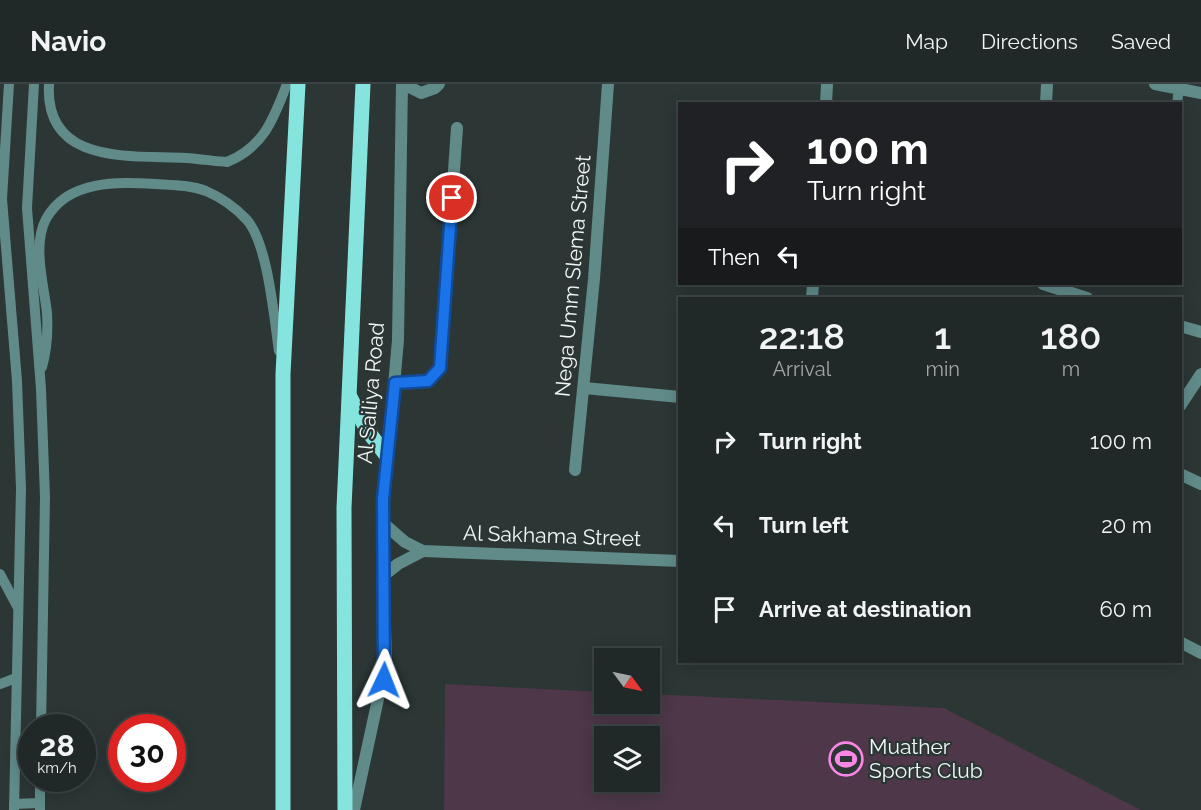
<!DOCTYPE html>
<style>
body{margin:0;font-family:Raleway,sans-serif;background:#283030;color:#f1f3f6;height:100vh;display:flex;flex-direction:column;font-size:22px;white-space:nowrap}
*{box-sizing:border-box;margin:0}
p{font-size:20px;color:#a2a6a8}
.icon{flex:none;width:33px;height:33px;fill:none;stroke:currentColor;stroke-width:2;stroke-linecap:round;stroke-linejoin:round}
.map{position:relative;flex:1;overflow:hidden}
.drawer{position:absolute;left:678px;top:213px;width:504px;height:366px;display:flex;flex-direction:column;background:#202828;border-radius:0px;box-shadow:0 3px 15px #0003,0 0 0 2px #3d4445}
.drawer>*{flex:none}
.top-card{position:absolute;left:678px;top:18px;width:504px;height:183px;border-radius:0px;box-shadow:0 3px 15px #0003,0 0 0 2px #3d4445;background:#202124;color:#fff;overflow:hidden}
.needle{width:39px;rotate:123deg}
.controls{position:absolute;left:594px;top:564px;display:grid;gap:12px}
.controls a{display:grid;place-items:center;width:66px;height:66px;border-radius:0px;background:#202828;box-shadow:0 3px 15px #0003,0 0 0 2px #3d4445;font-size:30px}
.speed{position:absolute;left:18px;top:630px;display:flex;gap:12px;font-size:30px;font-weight:700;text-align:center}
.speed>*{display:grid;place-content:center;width:78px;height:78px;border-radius:50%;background:#202828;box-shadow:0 3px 15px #0003,0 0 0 2px #3d4445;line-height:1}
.speed small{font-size:15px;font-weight:400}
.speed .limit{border:9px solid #d22;background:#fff;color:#111}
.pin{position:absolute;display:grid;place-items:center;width:51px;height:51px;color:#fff;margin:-26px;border:3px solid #fff;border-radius:50%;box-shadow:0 2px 6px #0007}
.me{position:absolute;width:66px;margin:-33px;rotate:2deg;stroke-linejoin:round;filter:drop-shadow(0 0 4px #0008)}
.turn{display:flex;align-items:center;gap:21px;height:126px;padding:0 30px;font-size:27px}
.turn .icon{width:78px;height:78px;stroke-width:2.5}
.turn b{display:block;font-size:42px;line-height:51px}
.then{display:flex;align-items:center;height:57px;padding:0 30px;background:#0003;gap:12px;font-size:22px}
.eta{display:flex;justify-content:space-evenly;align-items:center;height:102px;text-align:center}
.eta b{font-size:36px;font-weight:600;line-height:42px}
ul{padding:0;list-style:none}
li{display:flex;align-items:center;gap:18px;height:84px;padding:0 30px}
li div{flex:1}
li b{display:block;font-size:22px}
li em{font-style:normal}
header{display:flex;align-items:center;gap:36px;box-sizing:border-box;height:84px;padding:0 30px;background:#202828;border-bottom:2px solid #3d4445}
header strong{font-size:28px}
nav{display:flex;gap:33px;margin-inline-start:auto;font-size:21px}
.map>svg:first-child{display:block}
.green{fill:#4d3748;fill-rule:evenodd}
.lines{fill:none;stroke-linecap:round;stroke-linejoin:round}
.lane{stroke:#608b89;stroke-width:10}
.street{stroke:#608b89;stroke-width:12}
.primary{stroke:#86e4df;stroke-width:15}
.route-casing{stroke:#114b97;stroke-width:15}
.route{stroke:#1a73e8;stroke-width:10}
.labels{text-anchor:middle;stroke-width:4.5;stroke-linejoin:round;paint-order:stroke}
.street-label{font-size:21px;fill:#f0f7f6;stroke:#2b3635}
.poi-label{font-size:21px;fill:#f0f7f6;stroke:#2b3635;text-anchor:start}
</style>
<header>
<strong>Navio</strong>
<nav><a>Map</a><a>Directions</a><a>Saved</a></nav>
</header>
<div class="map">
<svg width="1201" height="726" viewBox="0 0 1201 726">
<rect width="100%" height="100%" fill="#2b3635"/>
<path class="green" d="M 445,600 L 604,608 L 604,620 L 650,620 L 650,610 L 944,624 L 1141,726 L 444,726 ZM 604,652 L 650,652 L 650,698 L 604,698 Z"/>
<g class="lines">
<g class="lane">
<polyline points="9,0 2,115 17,297 21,404 14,726"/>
<polyline points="34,0 27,124 41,305 45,413 41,644"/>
<path d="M 49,0 C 44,82 132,71 186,74 C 200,75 214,77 227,78 C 264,63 274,34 287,0"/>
<polyline points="1177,20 1179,4"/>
<path d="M 42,283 C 47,266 48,247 47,229 C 44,201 32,161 46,135 C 68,95 119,98 156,100 C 173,101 190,101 206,107 C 220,113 236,124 247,136 C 268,160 274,234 279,267"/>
<polyline points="0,490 17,522"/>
<polyline points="0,600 16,594"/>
<polyline points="14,720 40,719"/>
<polyline points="40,726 40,694"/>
</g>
<g class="street">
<polyline points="403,0 421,9 435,4 439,0"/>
<polyline points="1155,0 1201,9"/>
<polyline points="826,20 827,0"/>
<polyline points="1046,20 1047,0"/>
<polyline points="1043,200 1087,214"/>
<polyline points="812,214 813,200"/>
<polyline points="1180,242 1201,248"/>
<polyline points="395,299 428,297 440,284 457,44"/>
<polyline points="584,304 680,313"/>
<polyline points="1180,322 1201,290"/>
<polyline points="575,386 594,195 608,0"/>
<polyline points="1180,390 1201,400"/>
<polyline points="382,438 405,458 423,467 680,477"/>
<polyline points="383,492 398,480 423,467"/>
<polyline points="1180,558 1201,569"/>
<polyline points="354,726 386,578 382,438 398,256 402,0"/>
</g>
<g class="primary">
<polyline points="350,313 367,346 386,371"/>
<polyline points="283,726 283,290 298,0"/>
<polyline points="345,726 344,424 363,0"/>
</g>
</g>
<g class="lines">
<defs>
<polyline id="route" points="384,596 383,415 395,299 428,297 440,284 452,114"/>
</defs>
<use href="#route" class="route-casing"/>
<use href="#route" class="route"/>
</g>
<defs>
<symbol id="stadium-ring" viewBox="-11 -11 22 22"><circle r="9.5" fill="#2b3635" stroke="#fb87e5" stroke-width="1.5"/><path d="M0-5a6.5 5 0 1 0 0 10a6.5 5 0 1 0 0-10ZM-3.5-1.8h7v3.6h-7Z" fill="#fb87e5"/></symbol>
</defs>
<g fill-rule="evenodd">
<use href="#stadium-ring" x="827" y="656" width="38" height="38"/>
</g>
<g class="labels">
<g class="street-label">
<text transform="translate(573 192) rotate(-85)" y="7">Nega Umm Slema Street</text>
<text transform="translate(371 309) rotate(-85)" y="7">Al Sailiya Road</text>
<text transform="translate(552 452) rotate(2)" y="7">Al Sakhama Street</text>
</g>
<g class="poi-label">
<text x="869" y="670">Muather<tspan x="869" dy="24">Sports Club</tspan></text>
</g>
</g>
</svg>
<div class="controls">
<a><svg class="needle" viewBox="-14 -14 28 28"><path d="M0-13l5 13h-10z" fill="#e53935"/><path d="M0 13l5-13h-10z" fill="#a2a6a8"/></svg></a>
<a><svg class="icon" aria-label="layers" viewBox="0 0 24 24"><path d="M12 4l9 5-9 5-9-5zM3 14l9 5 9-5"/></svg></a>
</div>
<div class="speed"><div>28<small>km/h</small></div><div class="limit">30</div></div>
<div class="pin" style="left:452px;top:114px;background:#d93025"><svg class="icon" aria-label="arrive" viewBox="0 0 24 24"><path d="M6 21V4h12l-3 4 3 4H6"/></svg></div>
<svg class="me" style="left:384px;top:596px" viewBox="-20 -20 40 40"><path d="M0-17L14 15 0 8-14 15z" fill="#1a73e8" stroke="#fff" stroke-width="4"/></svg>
<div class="top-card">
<div class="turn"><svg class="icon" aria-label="right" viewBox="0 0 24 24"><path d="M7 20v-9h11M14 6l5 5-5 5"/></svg><div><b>100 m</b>Turn right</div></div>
<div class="then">Then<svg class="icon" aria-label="left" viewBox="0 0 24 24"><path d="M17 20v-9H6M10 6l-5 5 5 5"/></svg></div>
</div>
<section class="drawer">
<div class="eta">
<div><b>22:18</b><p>Arrival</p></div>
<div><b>1</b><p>min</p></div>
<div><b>180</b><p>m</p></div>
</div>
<ul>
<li><svg class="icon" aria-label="right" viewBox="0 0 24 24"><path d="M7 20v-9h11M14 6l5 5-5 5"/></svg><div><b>Turn right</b></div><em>100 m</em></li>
<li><svg class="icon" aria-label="left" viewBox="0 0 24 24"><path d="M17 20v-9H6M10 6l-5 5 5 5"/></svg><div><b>Turn left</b></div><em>20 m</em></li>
<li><svg class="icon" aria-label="arrive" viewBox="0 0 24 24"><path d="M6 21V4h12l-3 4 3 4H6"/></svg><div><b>Arrive at destination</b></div><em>60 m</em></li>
</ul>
</section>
</div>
